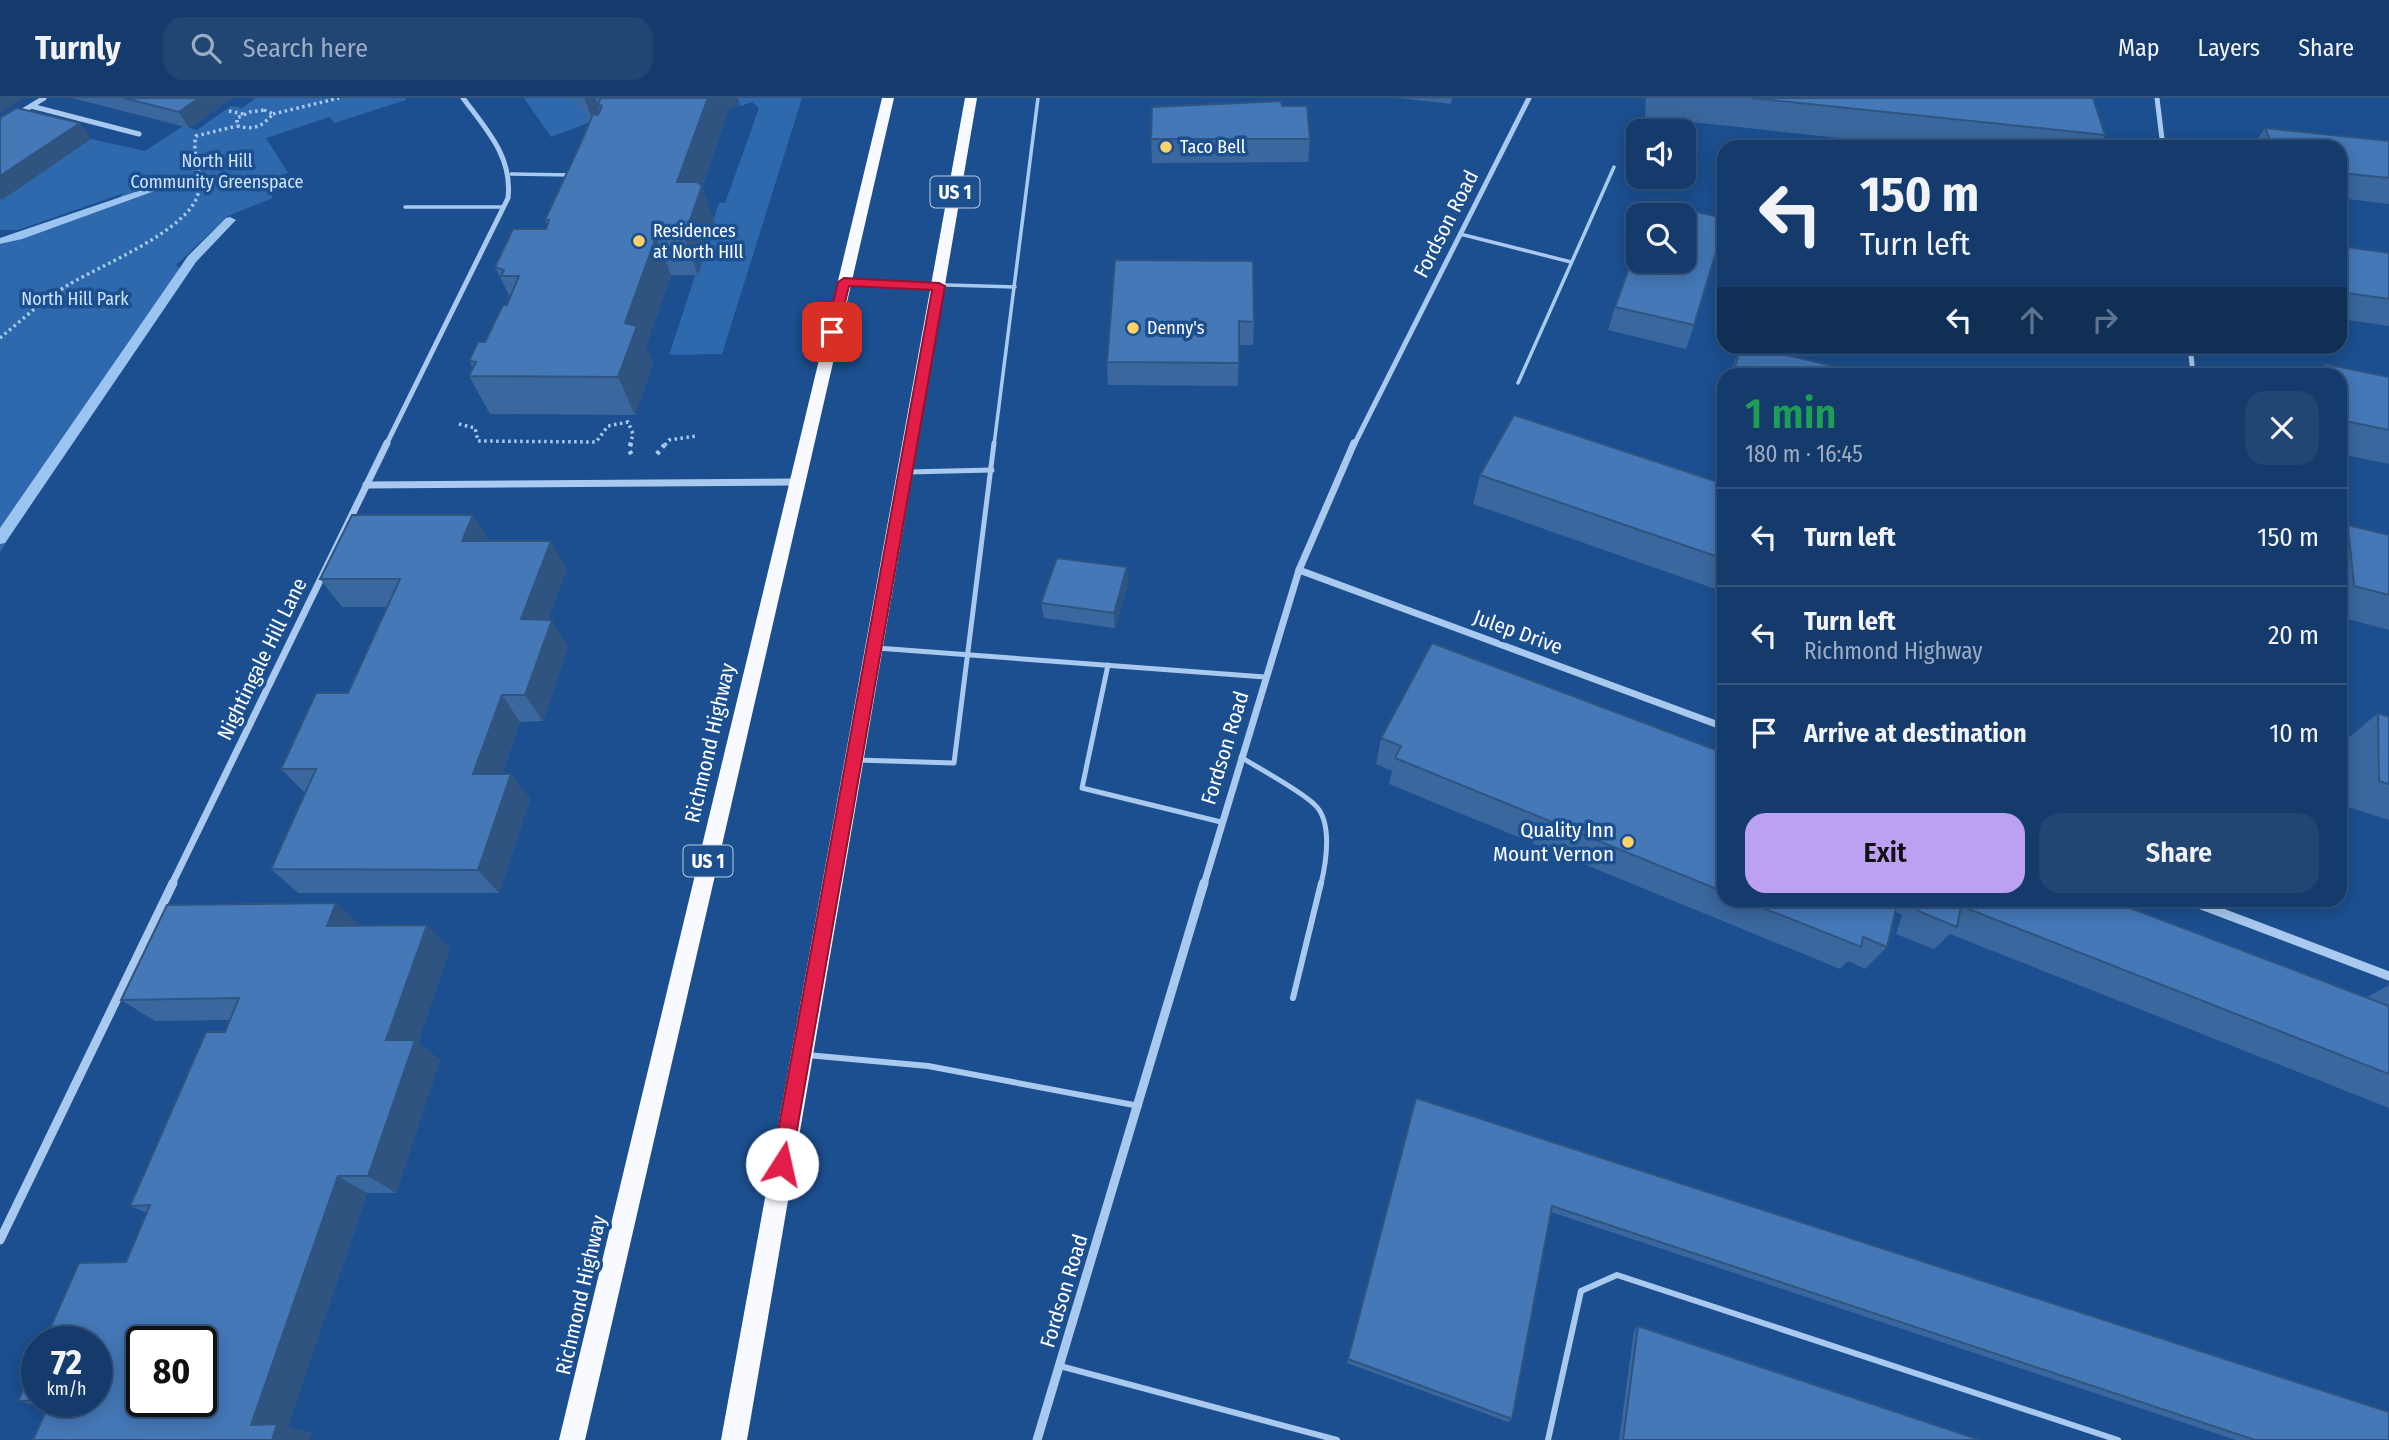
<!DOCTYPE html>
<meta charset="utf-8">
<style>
body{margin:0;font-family:"Fira Sans Condensed",sans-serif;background:#214673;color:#f1f3f6;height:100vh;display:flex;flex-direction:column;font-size:26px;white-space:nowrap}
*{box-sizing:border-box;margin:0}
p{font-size:23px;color:#9dadc1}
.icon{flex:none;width:38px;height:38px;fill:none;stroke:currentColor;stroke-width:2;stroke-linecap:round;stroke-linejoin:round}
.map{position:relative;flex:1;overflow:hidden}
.panel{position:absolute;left:1717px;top:270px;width:630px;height:539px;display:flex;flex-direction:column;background:#143b6b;border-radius:21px;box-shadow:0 4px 18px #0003,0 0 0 2px #33557e}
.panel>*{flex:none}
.hud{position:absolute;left:1717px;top:42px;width:630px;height:214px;border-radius:21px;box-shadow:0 4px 18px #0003,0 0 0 2px #33557e;background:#143b6b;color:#f1f3f6;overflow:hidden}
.buttons{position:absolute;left:1626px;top:21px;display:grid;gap:14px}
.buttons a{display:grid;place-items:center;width:70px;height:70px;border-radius:14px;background:#143b6b;box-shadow:0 4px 18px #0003,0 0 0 2px #33557e;font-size:35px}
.speed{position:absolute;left:21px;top:1228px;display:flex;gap:14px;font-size:35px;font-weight:700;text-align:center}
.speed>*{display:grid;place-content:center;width:91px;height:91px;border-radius:50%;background:#143b6b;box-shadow:0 4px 18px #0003,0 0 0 2px #33557e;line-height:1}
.speed small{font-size:18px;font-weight:400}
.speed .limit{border:4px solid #111;border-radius:10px;background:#fff;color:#111}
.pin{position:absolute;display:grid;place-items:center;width:60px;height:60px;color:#fff;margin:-30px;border-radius:14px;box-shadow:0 4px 10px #0006}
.me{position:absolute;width:77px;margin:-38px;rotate:10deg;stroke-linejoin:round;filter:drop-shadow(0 0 5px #0008)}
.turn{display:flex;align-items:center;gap:24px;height:147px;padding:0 28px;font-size:32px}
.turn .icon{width:91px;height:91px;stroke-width:2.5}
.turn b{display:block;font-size:49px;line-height:60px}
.lanes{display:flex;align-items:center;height:66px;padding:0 28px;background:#0003;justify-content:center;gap:35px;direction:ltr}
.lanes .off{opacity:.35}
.round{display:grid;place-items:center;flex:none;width:74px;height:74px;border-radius:21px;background:#214673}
.overview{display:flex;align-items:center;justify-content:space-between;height:119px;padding:0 28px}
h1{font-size:42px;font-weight:600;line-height:52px;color:#1e9e55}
.button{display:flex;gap:14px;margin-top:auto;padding:14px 28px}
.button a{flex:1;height:80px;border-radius:21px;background:#bca0f2;color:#111;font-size:28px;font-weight:600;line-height:80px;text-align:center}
.button a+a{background:#214673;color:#f1f3f6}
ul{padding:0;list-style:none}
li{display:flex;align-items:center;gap:21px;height:98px;padding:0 28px;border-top:2px solid #33557e}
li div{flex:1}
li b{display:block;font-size:26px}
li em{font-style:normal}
header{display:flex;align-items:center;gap:42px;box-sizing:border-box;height:98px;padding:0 35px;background:#143b6b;border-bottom:2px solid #33557e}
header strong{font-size:33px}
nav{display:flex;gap:38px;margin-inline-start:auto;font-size:24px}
.search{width:490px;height:63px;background:#214673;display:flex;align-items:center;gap:18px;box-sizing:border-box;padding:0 24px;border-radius:21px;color:#9dadc1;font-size:26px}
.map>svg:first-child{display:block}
.green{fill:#2e69ad}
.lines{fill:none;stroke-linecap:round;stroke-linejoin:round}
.stream{fill:#9cc4f0;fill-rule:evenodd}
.path-far1{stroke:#a9c9ee;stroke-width:3.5;stroke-dasharray:2.5 3.5;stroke-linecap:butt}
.path{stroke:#a9c9ee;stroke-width:4.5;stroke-dasharray:3.5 5;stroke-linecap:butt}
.service-far2{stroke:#a9c9ee;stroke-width:3.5}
.service-far1{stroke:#a9c9ee;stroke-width:5}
.service{stroke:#a9c9ee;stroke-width:6}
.minor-far2{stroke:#a9c9ee;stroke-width:5}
.minor-far1{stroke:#a9c9ee;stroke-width:7}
.minor{stroke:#a9c9ee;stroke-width:9}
.trunk{fill:#f8faff;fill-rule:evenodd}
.wall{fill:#3a679d}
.shaded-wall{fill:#305480}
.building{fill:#4478b7;stroke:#305480;stroke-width:2;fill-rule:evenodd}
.route{fill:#e11d48;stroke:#92132f;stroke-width:2}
.poi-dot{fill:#ffd166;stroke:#1b4f8f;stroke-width:2.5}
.labels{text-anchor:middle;stroke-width:7;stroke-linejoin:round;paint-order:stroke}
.far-poi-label{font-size:18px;fill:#fff;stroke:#1b4f8f;text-anchor:start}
.far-park-label{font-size:18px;fill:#cfe3fa;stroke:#1b4f8f}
.shield{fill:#1b4f8f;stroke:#bbcadd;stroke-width:2}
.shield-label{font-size:19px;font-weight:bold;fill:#fff}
.street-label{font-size:21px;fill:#fff;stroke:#1b4f8f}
.poi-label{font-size:21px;fill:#fff;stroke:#1b4f8f;text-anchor:end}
</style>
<header>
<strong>Turnly</strong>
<div class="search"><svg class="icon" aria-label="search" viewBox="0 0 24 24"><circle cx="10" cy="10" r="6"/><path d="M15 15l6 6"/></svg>Search here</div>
<nav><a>Map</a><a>Layers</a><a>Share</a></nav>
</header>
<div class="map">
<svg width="2389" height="1342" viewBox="0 0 2389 1342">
<rect width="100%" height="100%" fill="#1b4f8f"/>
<g class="green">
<polygon points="256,0 405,0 406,2 334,25 330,19 266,40 288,75 264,83 273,100 228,118 176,167 182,173 0,454 0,147 108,110 124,95 18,132 0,132 0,101 91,41 145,53 183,28 197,32 231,8 242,10"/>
<polygon points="524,0 571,0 593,23 551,39"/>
<polygon points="734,0 802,0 722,256 669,257 719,105 725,105 759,10 752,4 741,8"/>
</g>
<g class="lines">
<g class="stream">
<polygon points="150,89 160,91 22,141 0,146 0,140"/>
<polygon points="230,119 236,122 234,124 196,164 5,445 0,446 0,430 188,158 226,120"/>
</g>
<g class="path-far1">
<path d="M 264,12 L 273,16 C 261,29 255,32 237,28 L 237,20 L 250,14 Z"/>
<polyline points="229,13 243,16"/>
<polyline points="273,16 339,0"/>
<path d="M 0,240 C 22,222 43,202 68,187 C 99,168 188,133 198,96 C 204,77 191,57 196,38 L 237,28"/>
<polyline points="459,326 475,330 478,343 596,344 608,328 628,324 633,336 630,347"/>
<polyline points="665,347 669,342 696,338"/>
</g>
<g class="path">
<polyline points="631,345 629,352 632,357"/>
<polyline points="657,356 666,345"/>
</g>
<g class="service-far2">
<polyline points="511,76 571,77"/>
<polyline points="405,109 504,109"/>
<polyline points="1460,136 1571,164"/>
<polyline points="847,184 1015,189"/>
<polyline points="1518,285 1614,69"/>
<polyline points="994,347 1038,0"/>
</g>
<g class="service-far1">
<polyline points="908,374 992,372"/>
<polyline points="877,550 1265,579"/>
<polyline points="1108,567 1082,690 1221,724"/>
<path d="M 1241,659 C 1261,672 1300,692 1315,707 C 1333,724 1326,765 1321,786"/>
<polyline points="857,662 954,665 994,345"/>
</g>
<g class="service">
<polyline points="1293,900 1321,785"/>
<polyline points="807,957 928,968 1139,1008"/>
<polyline points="1060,1268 1337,1342"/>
<polyline points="1548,1342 1581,1193 1617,1177 2118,1342"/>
</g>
<g class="minor-far2">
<polyline points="2157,0 2163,49"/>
<polyline points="31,8 139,36"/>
<polyline points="18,16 44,0"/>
<polyline points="2190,248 2193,276"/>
<path d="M 386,347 L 508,100 C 513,59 486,31 463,0"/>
<polyline points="1354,347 1529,0"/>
</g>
<g class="minor-far1">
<polyline points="366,387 796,384"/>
<polyline points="1299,472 1724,629"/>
<polyline points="172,786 387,345"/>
<polyline points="1204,786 1299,472 1354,345"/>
</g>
<g class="minor">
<polyline points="2188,802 2389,878"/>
<polyline points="0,1142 173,785"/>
<polyline points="1037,1342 1204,785"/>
</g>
<g class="trunk">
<polygon points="882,0 894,0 585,1342 559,1342"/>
<polygon points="965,0 977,0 747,1342 721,1342"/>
</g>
</g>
<g class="wall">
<polygon points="72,0 232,0 189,30"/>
<polygon points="571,0 738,0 740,7 729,11 702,89 715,126 698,177 671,177 646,248 653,266 635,317 490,316 469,278 473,270 469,263 485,244 510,199 495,169 546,131 547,127 545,122 591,22"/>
<polygon points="1398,0 1452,0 1451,6"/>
<polygon points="1646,0 2093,0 2105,37 2098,49 1922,49 1645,19"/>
<polygon points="1282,8 1310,41 1308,64 1152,65 1151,41"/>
<polygon points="2265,30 2389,43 2389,106 2340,100 2340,49 2252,49"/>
<polygon points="2340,148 2389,155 2389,228 2340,221"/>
<polygon points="1115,162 1254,224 1253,247 1239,247 1238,288 1108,287 1107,264"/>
<polygon points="1615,209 1694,227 1686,251 1608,232"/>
<polygon points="1740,248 1867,276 1730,276"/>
<polygon points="2325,266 2389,279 2389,366 2340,356 2340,276 2316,276"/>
<polygon points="1724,300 1724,327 1717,326"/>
<polygon points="1480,377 1724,386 1724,494 1473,406"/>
<polygon points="2348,427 2389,437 2389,532 2340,519 2340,435"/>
<polygon points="489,443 567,471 548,522 568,549 543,623 520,624 502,676 511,676 530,701 499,795 298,795 271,771 305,695 281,671 348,595 387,509 342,509 320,481"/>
<polygon points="1127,469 1128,485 1115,530 1044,520 1041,505"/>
<polygon points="2378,615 2389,619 2389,722 2345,708 2346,642"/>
<polygon points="1381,640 1724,655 1724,802 2109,802 2367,899 2389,887 2389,1010 1950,836 1934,851 1896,836 1902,817 1895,814 1887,849 1865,871 1848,863 1840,871 1389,686 1392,673 1376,666"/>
<polygon points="427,827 450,850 418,945 440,962 396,1095 367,1095 288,1329 312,1335 309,1342 33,1342 47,1310 18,1303 37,1261 37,1304 96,1304 126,1164 147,1115 130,1108 225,934 230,922 155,923 121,902 361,828"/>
<polygon points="1416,1000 2389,1342 2236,1342 1551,1114 1512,1321 1508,1324 1347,1265"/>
<polygon points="1638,1228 1980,1342 1619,1342 1634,1232"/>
</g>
<g class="shaded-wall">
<polygon points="0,0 24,0 0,15"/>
<polygon points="199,0 232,0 189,30 179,14"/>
<polygon points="584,0 595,0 603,20 593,23"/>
<polygon points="708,0 738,0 740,7 729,11 702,89 715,126 698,177 684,139 677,84"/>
<polygon points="80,25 91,41 2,102 0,99 0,78"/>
<polygon points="656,139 671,177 646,248 653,266 635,317 618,279 625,225"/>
<polygon points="473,417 491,446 462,443"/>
<polygon points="551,443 567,471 538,549 521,521"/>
<polygon points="1127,469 1128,485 1115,530 1114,515"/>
<polygon points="552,522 568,549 543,623 525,597"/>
<polygon points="502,597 520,624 493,701 473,676"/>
<polygon points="511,676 530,701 499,795 478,772"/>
<polygon points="336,805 362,828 327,828"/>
<polygon points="427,827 450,850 418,945 440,962 396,1095 368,1078 386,942"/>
<polygon points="338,1078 367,1095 288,1329 312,1335 309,1342 272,1342 251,1327"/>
</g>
<g class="building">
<polygon points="124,0 199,0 179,14"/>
<polygon points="601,0 708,0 677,84 697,84 702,88 684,139 656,139 625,225 637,228 618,279 469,278 476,264 469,263 478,244 485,244 503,207 507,207 519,178 501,178 504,172 495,169 513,131 546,131 549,122 545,122 583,40 593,16 598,17 602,8 598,6"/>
<polygon points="1752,0 2093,0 2105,37"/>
<polygon points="1281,3 1282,8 1307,8 1310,41 1151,41 1152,9"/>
<polygon points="17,10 80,25 0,78 0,20"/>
<polygon points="2265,30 2389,43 2389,80 2340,75 2340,49 2273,49"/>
<polygon points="1652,104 1724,120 1724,128 1694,227 1615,209 1638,145 1638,163 1684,163 1684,117 1648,117"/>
<polygon points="2340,148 2389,155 2389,201 2340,194"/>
<polygon points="1115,162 1253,163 1254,224 1239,223 1239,265 1107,264"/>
<polygon points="1741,248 1749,248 1867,276 1733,276"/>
<polygon points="2325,266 2389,279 2389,332 2340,322 2340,276 2327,276"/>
<polygon points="1514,317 1724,386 1724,461 1480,377"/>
<polygon points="352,417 473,417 462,443 551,443 521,521 552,522 525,597 502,597 473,676 511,676 478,772 271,771 316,671 281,671 316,595 348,595 400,481 320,481"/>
<polygon points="2348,427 2389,437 2389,497 2354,488"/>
<polygon points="1057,460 1127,469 1114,515 1041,505"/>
<polygon points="1432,545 1724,655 1724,794 1395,660 1401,648 1381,640"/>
<polygon points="2378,615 2389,619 2389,686 2379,683"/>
<polygon points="1743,802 1898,802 1887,849 1863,839 1861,849"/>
<polygon points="1921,802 2109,802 2389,908 2389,976 1961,808 1957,829 1918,813"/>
<path d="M 336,805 L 327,828 L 427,827 L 386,942 L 415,942 L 368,1078 L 338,1078 L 251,1327 L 277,1326 L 272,1342 L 33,1342 L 50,1304 L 96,1304 L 96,1244 L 44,1244 L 79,1165 L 126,1164 L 150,1107 L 130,1108 L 206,934 L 225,934 L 239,900 L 121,902 L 167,807 ZM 142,1244 L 201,1244 L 201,1304 L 142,1304 Z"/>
<polygon points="1416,1000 2389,1314 2389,1342 2255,1342 1552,1108 1512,1321 1348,1261"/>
<polygon points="1638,1228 1980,1342 1623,1342"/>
<polygon points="37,1261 37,1303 18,1303"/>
</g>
<polygon class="route" points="844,180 939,185 945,188 791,1066 789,1073 782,1076 775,1073 772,1066 932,192 849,188 838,234 832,238 826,234 838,184"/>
<g class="poi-dot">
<circle cx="1166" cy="49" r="7"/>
<circle cx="639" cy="143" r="7"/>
<circle cx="1133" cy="230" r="7"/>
<circle cx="1628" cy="744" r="7"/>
</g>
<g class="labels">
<g class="far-poi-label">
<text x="1180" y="55">Taco Bell</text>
<text x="653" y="139">Residences<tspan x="653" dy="21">at North HIll</tspan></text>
<text x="1147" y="236">Denny's</text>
</g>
<g class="far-park-label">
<text x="217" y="69">North Hill<tspan x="217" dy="21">Community Greenspace</tspan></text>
<text x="75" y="207">North Hill Park</text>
</g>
<g class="shield">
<rect x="930.5" y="78.5" width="49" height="31" rx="5"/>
<rect x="683.5" y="747.5" width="49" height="31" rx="5"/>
</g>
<g class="shield-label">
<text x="955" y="101">US 1</text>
<text x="708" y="770">US 1</text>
</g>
<g class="street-label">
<text transform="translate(1446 126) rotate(-63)" y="7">Fordson Road</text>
<text transform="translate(1518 534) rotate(20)" y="7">Julep Drive</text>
<text transform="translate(262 561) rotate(-64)" y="7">Nightingale Hill Lane</text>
<text transform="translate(710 645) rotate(-77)" y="7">Richmond Highway</text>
<text transform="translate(1225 650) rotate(-73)" y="7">Fordson Road</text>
<text transform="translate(1064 1193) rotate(-73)" y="7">Fordson Road</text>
<text transform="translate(581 1197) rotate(-77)" y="7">Richmond Highway</text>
</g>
<g class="poi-label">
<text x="1614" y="739">Quality Inn<tspan x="1614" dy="24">Mount Vernon</tspan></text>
</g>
</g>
</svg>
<div class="buttons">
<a><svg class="icon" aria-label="sound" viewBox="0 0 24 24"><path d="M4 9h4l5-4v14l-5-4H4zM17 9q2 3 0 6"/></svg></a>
<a><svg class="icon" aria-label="search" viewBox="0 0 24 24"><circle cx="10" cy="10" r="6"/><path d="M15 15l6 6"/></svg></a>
</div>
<div class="speed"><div>72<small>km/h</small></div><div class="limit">80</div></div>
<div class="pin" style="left:832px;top:234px;background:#d93025"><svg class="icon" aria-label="arrive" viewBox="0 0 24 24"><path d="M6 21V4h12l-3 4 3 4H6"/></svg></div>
<svg class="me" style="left:782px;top:1066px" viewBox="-20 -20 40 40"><circle r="19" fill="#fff"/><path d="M0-13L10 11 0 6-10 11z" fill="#e11d48"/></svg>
<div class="hud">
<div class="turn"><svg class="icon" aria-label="left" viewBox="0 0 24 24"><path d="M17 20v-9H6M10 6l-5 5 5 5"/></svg><div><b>150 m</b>Turn left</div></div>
<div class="lanes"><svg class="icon" aria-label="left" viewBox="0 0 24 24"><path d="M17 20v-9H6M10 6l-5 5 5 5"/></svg><svg class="icon off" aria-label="ahead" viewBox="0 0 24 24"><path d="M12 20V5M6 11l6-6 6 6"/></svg><svg class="icon off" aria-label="right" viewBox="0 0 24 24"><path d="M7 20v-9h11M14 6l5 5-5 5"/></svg></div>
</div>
<section class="panel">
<div class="overview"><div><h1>1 min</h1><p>180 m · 16:45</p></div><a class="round"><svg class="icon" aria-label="close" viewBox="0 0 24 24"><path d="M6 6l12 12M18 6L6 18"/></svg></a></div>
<ul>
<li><svg class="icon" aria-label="left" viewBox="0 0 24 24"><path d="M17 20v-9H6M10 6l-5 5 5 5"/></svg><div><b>Turn left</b></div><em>150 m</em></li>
<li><svg class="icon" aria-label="left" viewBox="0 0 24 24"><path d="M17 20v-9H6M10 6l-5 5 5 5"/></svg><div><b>Turn left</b><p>Richmond Highway</p></div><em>20 m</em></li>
<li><svg class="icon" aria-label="arrive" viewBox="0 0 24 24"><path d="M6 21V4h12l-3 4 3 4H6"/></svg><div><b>Arrive at destination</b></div><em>10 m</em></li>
</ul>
<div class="button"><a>Exit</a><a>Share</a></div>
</section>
</div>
